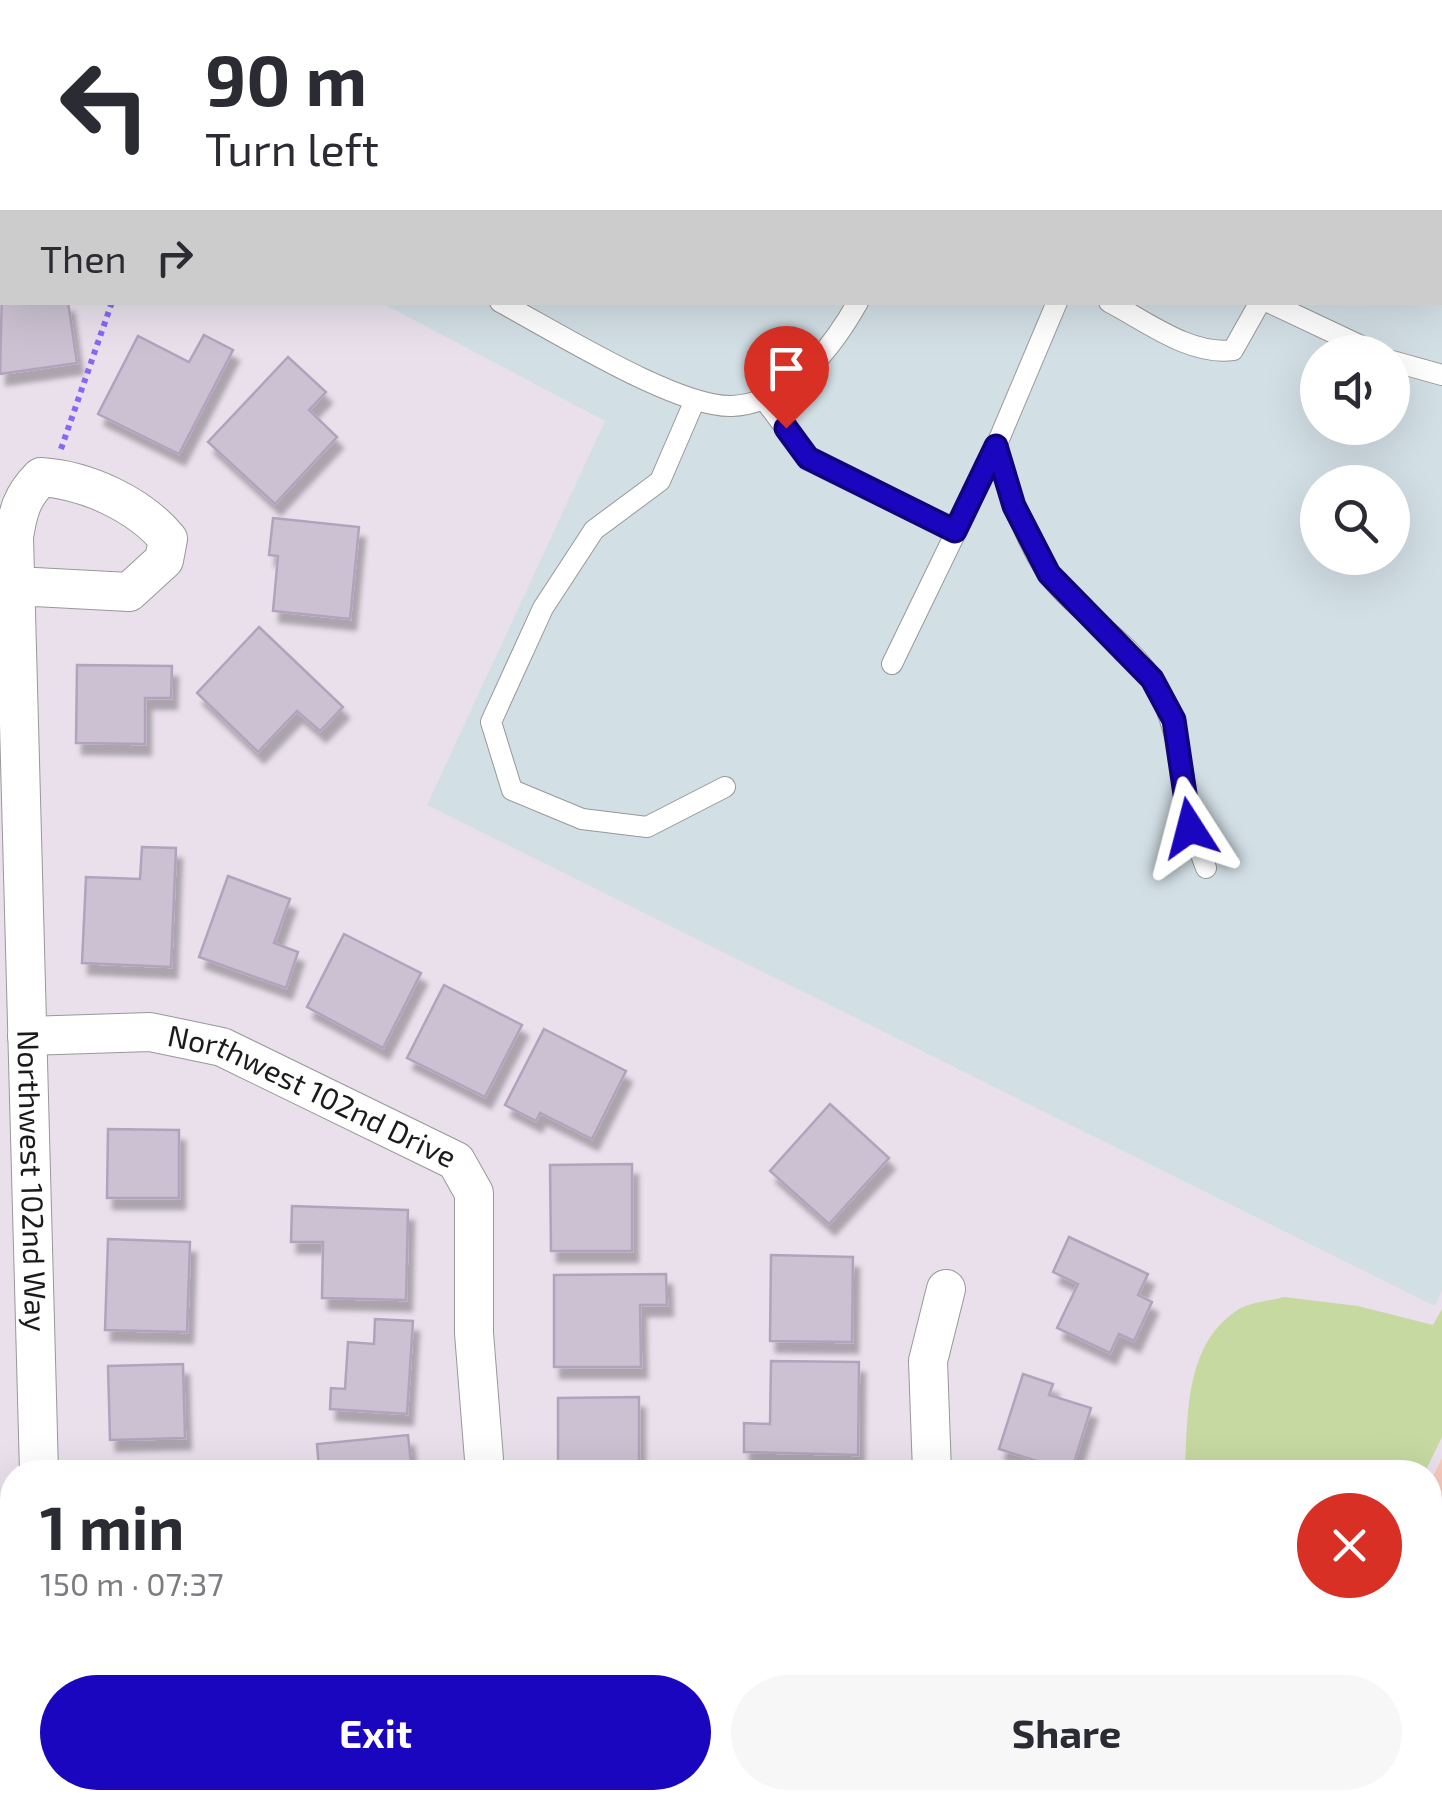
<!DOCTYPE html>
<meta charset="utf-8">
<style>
body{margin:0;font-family:"Exo 2",sans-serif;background:#f7f7f7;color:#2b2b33;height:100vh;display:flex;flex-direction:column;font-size:38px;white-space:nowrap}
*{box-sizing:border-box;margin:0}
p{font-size:32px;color:#7c7c81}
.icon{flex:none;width:55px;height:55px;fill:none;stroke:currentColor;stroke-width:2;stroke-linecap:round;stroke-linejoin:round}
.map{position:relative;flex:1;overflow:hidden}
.panel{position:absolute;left:0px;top:1460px;width:1442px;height:350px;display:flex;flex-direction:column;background:#fff;border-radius:40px 40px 0 0;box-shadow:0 10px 40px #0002}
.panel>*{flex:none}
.guide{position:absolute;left:0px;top:0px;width:1442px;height:305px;box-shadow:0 10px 40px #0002;background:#fff;color:#2b2b33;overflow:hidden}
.buttons{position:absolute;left:1300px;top:335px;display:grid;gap:20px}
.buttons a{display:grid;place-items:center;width:110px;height:110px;border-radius:50%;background:#fff;box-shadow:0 10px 40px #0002;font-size:50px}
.pin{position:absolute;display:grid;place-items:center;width:85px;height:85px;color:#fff;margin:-102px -42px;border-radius:50% 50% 50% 0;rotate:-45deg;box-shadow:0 0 10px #0007}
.pin .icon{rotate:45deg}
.me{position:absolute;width:110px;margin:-55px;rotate:351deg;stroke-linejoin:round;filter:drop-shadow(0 0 8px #0008)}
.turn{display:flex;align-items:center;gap:35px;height:210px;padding:0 40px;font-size:45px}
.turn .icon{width:130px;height:130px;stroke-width:2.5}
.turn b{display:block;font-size:70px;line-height:85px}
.then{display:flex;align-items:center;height:95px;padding:0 40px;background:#0003;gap:20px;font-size:38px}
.round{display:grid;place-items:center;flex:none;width:105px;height:105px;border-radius:52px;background:#f7f7f7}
.overview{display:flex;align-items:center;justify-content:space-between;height:170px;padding:0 40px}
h1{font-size:60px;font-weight:700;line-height:75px}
.cta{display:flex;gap:20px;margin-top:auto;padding:20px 40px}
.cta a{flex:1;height:115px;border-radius:60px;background:#1b06bf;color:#fff;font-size:40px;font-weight:700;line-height:115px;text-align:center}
.cta a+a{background:#f7f7f7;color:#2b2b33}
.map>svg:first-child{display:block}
.industrial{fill:#d2dfe5;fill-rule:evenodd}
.park{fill:#f7c8bc}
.water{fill:#c6d9a1}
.building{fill:#cbc1d2;stroke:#b2a3bd;stroke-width:2.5;filter:url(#shadow)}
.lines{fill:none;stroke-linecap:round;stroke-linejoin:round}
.service-casing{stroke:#989898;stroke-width:22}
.minor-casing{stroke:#989898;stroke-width:40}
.path{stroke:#8768f5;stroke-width:6;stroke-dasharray:5 5;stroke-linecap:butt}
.service{stroke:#fff;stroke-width:20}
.minor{stroke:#fff;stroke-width:38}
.route-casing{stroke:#12047c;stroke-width:25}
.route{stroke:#1b06bf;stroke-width:18}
.labels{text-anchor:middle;stroke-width:9;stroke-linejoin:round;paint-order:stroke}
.street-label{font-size:30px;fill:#1b1b1b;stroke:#fff}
</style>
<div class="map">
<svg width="1442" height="1810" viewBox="0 0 1442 1810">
<defs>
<filter id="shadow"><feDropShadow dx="6" dy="11" stdDeviation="2.5" flood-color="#0004"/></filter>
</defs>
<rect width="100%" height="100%" fill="#e9e0ec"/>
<path class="industrial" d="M 0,0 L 1442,0 L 1442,1290 L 1435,1306 L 427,805 L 605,421 L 382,303 L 1440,302 L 1440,2 L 2,2 L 2,101 ZM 1318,352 L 1392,352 L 1392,428 L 1318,428 ZM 1318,482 L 1392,482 L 1392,558 L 1318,558 Z"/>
<polygon class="park" points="1442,1458 1442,1810 1285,1810 1288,1798 1430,1798 1430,1483"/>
<g class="water">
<path d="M 1284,1297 L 1358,1306 L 1433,1325 L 1442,1309 L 1442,1437 L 1425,1472 L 1185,1472 C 1188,1415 1184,1344 1239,1309 C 1251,1302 1270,1301 1284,1297 Z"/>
<polygon points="1163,1798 1282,1798 1283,1810 1158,1810"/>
</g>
<g class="building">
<polygon points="2,289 2,302 68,302 77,363 0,374"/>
<polygon points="204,335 233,350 179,454 98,414 138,336 189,362"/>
<polygon points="288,357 326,392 309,410 337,437 275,504 208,442"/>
<polygon points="273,518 359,527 350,619 273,611 278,556 269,555"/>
<polygon points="259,627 343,707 320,731 297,711 258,752 197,693"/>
<polygon points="77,665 172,666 171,698 145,698 145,744 76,743"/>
<polygon points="142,847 176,848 171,967 82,963 86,877 140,879"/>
<polygon points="228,876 290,899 274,943 298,952 286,988 199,957"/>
<polygon points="344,934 421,973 383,1048 307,1007"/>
<polygon points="444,985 522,1025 485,1097 407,1058"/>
<polygon points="544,1029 626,1071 592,1139 540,1113 536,1121 505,1105"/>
<polygon points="830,1104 889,1158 829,1224 770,1171"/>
<polygon points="108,1129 179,1130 179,1198 107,1198"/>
<polygon points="632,1164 632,1251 551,1251 550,1165"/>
<polygon points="292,1206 408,1210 406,1300 322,1298 323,1242 291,1242"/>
<polygon points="1069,1237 1148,1274 1138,1295 1152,1302 1134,1341 1119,1334 1110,1353 1057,1328 1078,1284 1053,1272"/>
<polygon points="108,1239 190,1242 187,1332 105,1330"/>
<polygon points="771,1255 853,1257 852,1342 770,1341"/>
<polygon points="666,1274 667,1305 640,1305 641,1367 554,1367 554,1275"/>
<polygon points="375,1319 413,1321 407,1414 330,1409 331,1388 345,1389 348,1342 374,1344"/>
<polygon points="771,1361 859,1362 858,1455 744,1452 744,1423 770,1424"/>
<polygon points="183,1364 185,1438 110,1440 108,1366"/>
<polygon points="1023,1374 1053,1384 1049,1395 1091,1408 1071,1472 999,1449"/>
<polygon points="639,1397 639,1472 558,1472 558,1398"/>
<polygon points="408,1435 412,1472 319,1469 317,1444"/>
<polygon points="941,1798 1031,1798 1042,1810 926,1810"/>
</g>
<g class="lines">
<defs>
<g id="service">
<polyline points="1005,2 1006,0"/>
<polyline points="0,49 2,50"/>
<path d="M 500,302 C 553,330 677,408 732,406 C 790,403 832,348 858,302"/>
<path d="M 1109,302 C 1146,321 1190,356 1233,350 L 1260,302"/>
<polyline points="1268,302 1374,352"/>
<polyline points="1392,361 1442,375"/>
<polyline points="763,398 808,458 955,531"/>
<polyline points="695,400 660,481 594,530 543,608 491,722 512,790 582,819 647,827 725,787"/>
<path d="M 996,446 C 1009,489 1022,536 1048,574 C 1077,614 1131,641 1155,684 C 1186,741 1182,808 1206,868"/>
<polyline points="892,664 986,470 1057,302"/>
<polyline points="1430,1810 1442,1780"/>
</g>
<g id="minor">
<path id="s1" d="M 16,586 L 129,592 L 164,560 L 168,539 C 139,504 86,480 41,477 C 22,496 18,511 14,537 L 39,1472"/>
<path id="s2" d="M 27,1036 L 150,1032 L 222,1047 L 456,1161 L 474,1193 L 474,1333 L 485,1472"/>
<polyline points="932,1472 928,1361 946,1289"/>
<polyline points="72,1798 75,1810"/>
<polyline points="450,1810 517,1798"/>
</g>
</defs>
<use href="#service" class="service-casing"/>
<use href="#minor" class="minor-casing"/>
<polyline class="path" points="61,449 112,302"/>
<use href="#service" class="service"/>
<use href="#minor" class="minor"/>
</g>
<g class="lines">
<defs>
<polyline id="route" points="786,428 808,458 955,531 996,446 1014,506 1049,574 1152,679 1174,720 1190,828"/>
</defs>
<use href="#route" class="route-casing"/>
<use href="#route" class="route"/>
</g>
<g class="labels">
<g class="street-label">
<text dy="10" stroke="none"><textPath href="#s2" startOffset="298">Northwest 102nd Drive</textPath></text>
<text dy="10" stroke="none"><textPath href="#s1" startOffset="1038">Northwest 102nd Way</textPath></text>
</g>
</g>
</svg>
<div class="buttons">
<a><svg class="icon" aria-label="sound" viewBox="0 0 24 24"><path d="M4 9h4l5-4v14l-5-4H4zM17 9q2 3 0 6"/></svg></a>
<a><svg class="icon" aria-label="search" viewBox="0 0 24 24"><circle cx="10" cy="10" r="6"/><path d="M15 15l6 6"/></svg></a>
</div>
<div class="pin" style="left:786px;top:428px;background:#d93025"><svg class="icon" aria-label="arrive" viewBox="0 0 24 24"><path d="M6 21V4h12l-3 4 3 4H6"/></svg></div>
<svg class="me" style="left:1190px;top:828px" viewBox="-20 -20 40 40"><path d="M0-17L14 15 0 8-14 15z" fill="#1b06bf" stroke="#fff" stroke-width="4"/></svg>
<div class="guide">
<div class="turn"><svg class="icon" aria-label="left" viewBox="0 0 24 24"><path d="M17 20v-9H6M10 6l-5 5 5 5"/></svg><div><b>90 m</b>Turn left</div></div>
<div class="then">Then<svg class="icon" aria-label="right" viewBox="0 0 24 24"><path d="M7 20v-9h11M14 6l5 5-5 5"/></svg></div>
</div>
<section class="panel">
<div class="overview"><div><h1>1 min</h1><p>150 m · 07:37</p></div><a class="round" style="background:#d93025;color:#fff"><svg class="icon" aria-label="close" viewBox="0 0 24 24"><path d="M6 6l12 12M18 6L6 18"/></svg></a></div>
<div class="cta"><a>Exit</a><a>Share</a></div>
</section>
</div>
